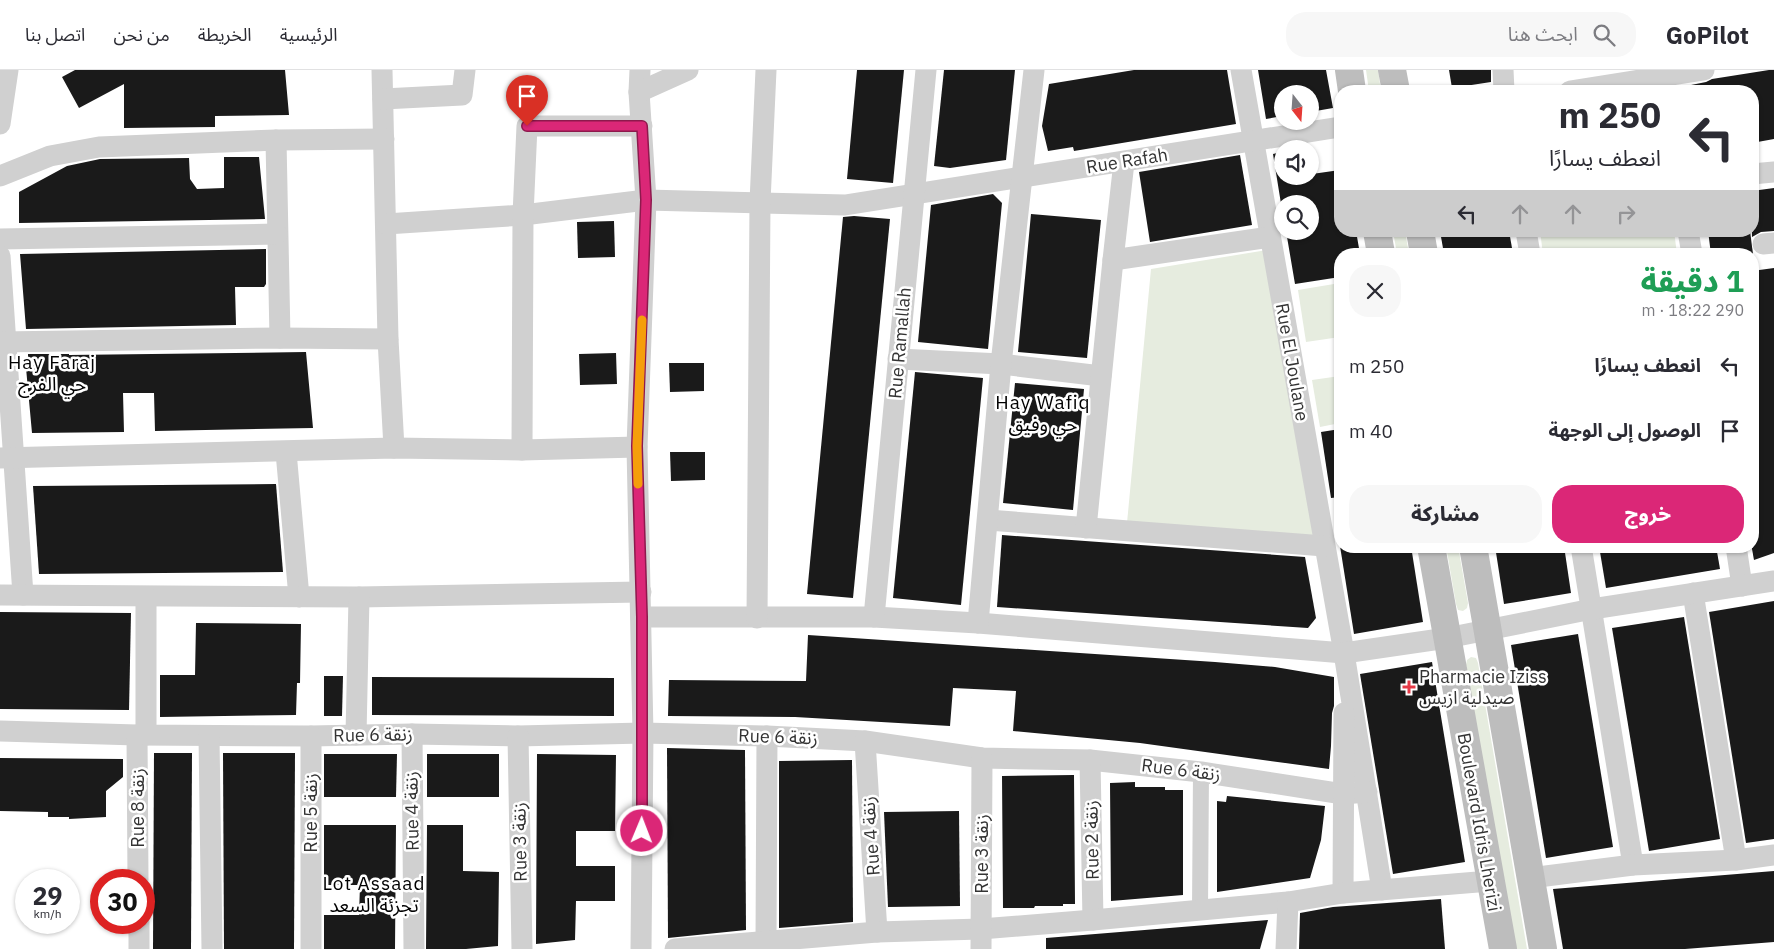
<!DOCTYPE html>
<html lang="ar">
<meta charset="utf-8">
<style>
body{margin:0;font-family:"IBM Plex Sans","Noto Sans Arabic",sans-serif;background:#f7f7f7;color:#2b2b33;direction:rtl;height:100vh;display:flex;flex-direction:column;font-size:19px;white-space:nowrap}
*{box-sizing:border-box;margin:0}
p{font-size:16px;color:#7c7c81}
.icon{flex:none;width:28px;height:28px;fill:none;stroke:currentColor;stroke-width:2;stroke-linecap:round;stroke-linejoin:round}
.map{position:relative;flex:1;overflow:hidden;direction:ltr}
.details{position:absolute;left:1334px;top:178px;width:425px;height:305px;display:flex;flex-direction:column;background:#fff;border-radius:20px;box-shadow:0 1px 4px #0004;direction:rtl}
.details>*{flex:none}
.top-card{position:absolute;left:1334px;top:15px;width:425px;height:152px;border-radius:20px;box-shadow:0 1px 4px #0004;direction:rtl;background:#fff;color:#2b2b33;overflow:hidden}
.needle{width:32px;rotate:163deg}
.fabs{position:absolute;left:1274px;top:15px;display:grid;gap:10px}
.fabs a{display:grid;place-items:center;width:45px;height:45px;border-radius:50%;background:#fff;box-shadow:0 1px 4px #0004;font-size:25px}
.speed{position:absolute;left:15px;top:799px;display:flex;gap:10px;font-size:25px;font-weight:700;text-align:center}
.speed>*{display:grid;place-content:center;width:65px;height:65px;border-radius:50%;background:#fff;box-shadow:0 1px 4px #0004;line-height:1}
.speed small{font-size:12px;font-weight:400}
.speed .limit{border:8px solid #d22;background:#fff;color:#111}
.pin{position:absolute;display:grid;place-items:center;width:42px;height:42px;color:#fff;margin:-51px -21px;border-radius:50% 50% 50% 0;rotate:-45deg;box-shadow:0 0 5px #0007}
.pin .icon{rotate:45deg}
.me{position:absolute;width:55px;margin:-28px;rotate:1deg;stroke-linejoin:round;filter:drop-shadow(0 0 4px #0008)}
.turn{display:flex;align-items:center;gap:18px;height:105px;padding:0 15px;font-size:22px}
.turn .icon{width:65px;height:65px;stroke-width:2.5}
.turn b{display:block;font-size:35px;line-height:42px}
.lanes{display:flex;align-items:center;height:48px;padding:0 15px;background:#0003;justify-content:center;gap:25px;direction:ltr}
.lanes .off{opacity:.35}
.round{display:grid;place-items:center;flex:none;width:52px;height:52px;border-radius:20px;background:#f7f7f7}
.overview{display:flex;align-items:center;justify-content:space-between;height:85px;padding:0 15px}
h1{font-size:30px;font-weight:800;line-height:38px;color:#1e9e55}
.cta{display:flex;gap:10px;margin-top:auto;padding:10px 15px}
.cta a{flex:1;height:58px;border-radius:20px;background:#db2777;color:#fff;font-size:20px;font-weight:800;line-height:58px;text-align:center}
.cta a+a{background:#f7f7f7;color:#2b2b33}
ul{padding:0;list-style:none}
li{display:flex;align-items:center;gap:15px;height:65px;padding:0 15px}
li div{flex:1}
li b{display:block;font-size:19px}
li em{font-style:normal}
header{display:flex;align-items:center;gap:30px;box-sizing:border-box;height:70px;padding:0 25px;background:#fff;border-bottom:1px solid #e1e1e2}
header strong{font-size:24px}
nav{display:flex;gap:28px;margin-inline-start:auto;font-size:18px}
.search{width:350px;height:45px;background:#f7f7f7;display:flex;align-items:center;gap:12px;box-sizing:border-box;padding:0 18px;border-radius:20px;color:#7c7c81;font-size:19px}
.map>svg:first-child{display:block}
.green{fill:#e6ecdf}
.building{fill:#1a1a1a}
.lines{fill:none;stroke-linecap:round;stroke-linejoin:round}
.pedestrian{stroke:#d0d0d0;stroke-width:16}
.minor{stroke:#d0d0d0;stroke-width:21}
.secondary{stroke:#bdbdbd;stroke-width:28}
.route-casing{stroke:#8e194d;stroke-width:12}
.route{stroke:#db2777;stroke-width:9}
.slow{stroke:#f59e0b;stroke-width:9}
.poi-dot{fill:#e63946;stroke:#fff;stroke-width:2}
.labels{text-anchor:middle;stroke-width:5;stroke-linejoin:round;paint-order:stroke}
.street-label{font-size:18px;fill:#333;stroke:#fff}
.poi-label{font-size:18px;fill:#333;stroke:#fff;text-anchor:start}
.neighbourhood-label{font-size:19px;letter-spacing:1px;fill:#000;stroke:#fff}
</style>
<header>
<strong>GoPilot</strong>
<div class="search"><svg class="icon" aria-label="search" viewBox="0 0 24 24"><circle cx="10" cy="10" r="6"/><path d="M15 15l6 6"/></svg>ابحث هنا</div>
<nav><a>الرئيسية</a><a>الخريطة</a><a>من نحن</a><a>اتصل بنا</a></nav>
</header>
<div class="map">
<svg width="1774" height="879" viewBox="0 0 1774 879">
<rect width="100%" height="100%" fill="#fff"/>
<g class="green">
<polygon points="1366,0 1378,0 1381,21 1369,21"/>
<polygon points="1393,161 1405,161 1409,184 1397,184"/>
<polygon points="1540,161 1674,161 1677,184 1543,184"/>
<polygon points="1267,180 1314,467 1127,453 1151,199"/>
<polygon points="1340,213 1340,267 1306,272 1298,220"/>
<polygon points="1340,306 1340,353 1320,357 1312,310"/>
<polygon points="1446,476 1458,476 1468,533 1467,538 1463,541 1458,540 1456,534"/>
<polygon points="1471,587 1476,588 1478,593 1527,879 1515,879 1466,595 1467,590"/>
</g>
<g class="building">
<polygon points="75,0 285,0 289,45 215,46 215,57 124,58 124,14 79,38 62,7"/>
<polygon points="857,0 904,0 893,113 847,109"/>
<polygon points="944,0 1015,0 1006,90 950,98 934,96"/>
<polygon points="1134,0 1227,0 1236,54 1074,81 1073,77 1048,81 1042,56 1049,14"/>
<polygon points="1258,0 1326,0 1333,38 1310,42 1310,24 1282,24 1282,46 1266,49"/>
<polygon points="1449,0 1491,0 1491,12 1452,18"/>
<polygon points="1769,0 1774,0 1774,69 1752,73 1752,21 1691,21 1691,15 1706,12 1712,9"/>
<polygon points="1282,82 1282,106 1310,106 1310,93 1312,104 1340,100 1340,161 1356,161 1360,184 1340,184 1340,207 1295,214 1286,161 1310,161 1310,134 1282,134 1282,140 1273,84"/>
<polygon points="1240,85 1252,155 1150,172 1139,102"/>
<polygon points="224,87 259,87 265,149 19,153 19,122 67,96 100,89 189,88 190,109 197,119 224,118"/>
<polygon points="1774,118 1774,161 1761,162 1752,167 1752,121"/>
<polygon points="993,124 1002,133 988,279 918,272 931,135"/>
<polygon points="1031,144 1101,150 1087,288 1018,282"/>
<polygon points="854,146 890,149 853,528 807,524 843,147"/>
<polygon points="614,151 615,187 578,188 577,152"/>
<polygon points="1440,161 1509,161 1512,178 1479,184 1444,184"/>
<polygon points="1708,161 1750,161 1753,184 1711,184"/>
<polygon points="266,179 266,214 264,217 235,217 236,255 26,259 20,184"/>
<polygon points="1774,198 1774,483 1754,490 1752,479 1752,201"/>
<polygon points="306,282 313,358 155,361 154,323 123,323 124,362 32,363 25,287 28,287 28,284 69,284 69,285"/>
<polygon points="616,283 617,314 580,315 579,284"/>
<polygon points="669,293 704,293 704,321 670,322"/>
<polygon points="915,302 983,308 961,535 893,528"/>
<polygon points="1015,313 1084,319 1073,440 1003,433"/>
<polygon points="1340,359 1340,427 1331,428 1321,362"/>
<polygon points="670,382 705,382 705,410 671,411"/>
<polygon points="276,414 283,502 39,504 33,416"/>
<polygon points="1002,465 1305,487 1316,548 1308,558 997,537"/>
<polygon points="1340,476 1411,476 1423,552 1354,564"/>
<polygon points="1495,476 1564,476 1571,523 1504,534"/>
<polygon points="1599,476 1716,476 1720,499 1606,518"/>
<polygon points="1774,531 1774,769 1746,773 1709,542"/>
<polygon points="0,542 131,543 129,640 0,639"/>
<polygon points="1684,547 1720,769 1649,781 1612,558"/>
<polygon points="196,553 301,554 300,613 297,613 296,645 160,647 160,605 195,605"/>
<polygon points="1578,564 1613,777 1546,788 1511,575"/>
<polygon points="808,565 1215,592 1275,597 1334,607 1334,636 1332,643 1331,676 1329,699 1140,673 1013,661 1016,621 953,618 950,656 795,647 668,646 669,610 806,611"/>
<polygon points="1432,592 1465,792 1393,804 1360,604"/>
<polygon points="324,606 343,606 342,646 324,646"/>
<polygon points="372,607 614,608 614,646 372,645"/>
<polygon points="667,678 745,680 746,860 668,868"/>
<polygon points="154,683 192,683 191,879 153,879"/>
<polygon points="223,683 295,683 294,879 224,879"/>
<polygon points="324,684 397,684 396,727 324,727"/>
<rect x="427" y="684" width="72" height="43"/>
<polygon points="537,684 616,685 615,761 576,761 576,796 615,796 615,831 576,831 575,870 536,874"/>
<polygon points="0,688 123,689 123,707 106,721 106,747 69,749 69,747 48,747 48,742 0,741"/>
<polygon points="852,690 853,852 779,858 779,691"/>
<polygon points="1074,705 1075,834 1063,834 1063,836 1035,836 1034,838 1003,838 1002,706"/>
<polygon points="1135,712 1135,717 1165,717 1165,720 1183,720 1183,825 1111,831 1110,713"/>
<polygon points="1227,726 1325,736 1321,770 1310,808 1217,822 1217,731 1226,732"/>
<polygon points="959,741 960,836 888,837 884,742"/>
<polygon points="324,755 396,755 395,879 324,879 324,845 359,845 360,815 324,815"/>
<polygon points="427,755 463,755 463,801 499,802 498,876 466,879 426,879"/>
<polygon points="1774,801 1774,872 1685,879 1563,879 1553,819"/>
<polygon points="1441,829 1445,879 1299,879 1300,843 1333,837"/>
<polygon points="1268,850 1260,879 1046,879 1046,868"/>
</g>
<g class="lines">
<polyline class="pedestrian" points="1200,839 1201,702"/>
<g class="minor">
<polyline points="382,0 388,269 394,378"/>
<polyline points="640,0 639,22 646,130 637,377 643,663 641,879"/>
<polyline points="1241,0 1344,583 1382,820"/>
<polyline points="1503,0 1504,21"/>
<polyline points="1570,21 1704,0"/>
<polyline points="639,22 688,0"/>
<polyline points="383,29 462,25 465,0"/>
<polyline points="0,54 8,0"/>
<polyline points="276,70 280,268"/>
<polyline points="1752,104 1774,102"/>
<polyline points="0,106 50,86 99,77 276,70 384,69"/>
<polyline points="386,154 523,145 646,130 845,135 1340,57"/>
<polyline points="1526,161 1530,184"/>
<polyline points="1688,161 1692,184"/>
<polyline points="0,169 277,164"/>
<polyline points="1763,174 1774,173"/>
<polyline points="0,186 23,525"/>
<polyline points="1113,190 1270,167"/>
<polyline points="0,272 280,268 388,269"/>
<polyline points="898,289 1001,294 1101,306"/>
<polyline points="637,377 522,380 523,145 527,56 642,56"/>
<polyline points="286,382 299,527"/>
<polyline points="0,388 394,378 522,380"/>
<polyline points="988,450 1324,476"/>
<polyline points="1086,458 1113,190 1124,92"/>
<polyline points="1581,476 1633,795"/>
<polyline points="1736,476 1742,516"/>
<polyline points="1693,523 1736,790"/>
<polyline points="0,525 359,527 641,522"/>
<polyline points="641,547 874,547 978,553 1344,583 1447,568 1592,539 1774,511"/>
<polyline points="874,547 926,0"/>
<polyline points="757,548 760,132 766,0"/>
<polyline points="978,553 1001,294 1034,0"/>
<polyline points="0,661 137,665 311,666 412,664 518,666 643,663 767,666 865,671 982,688 1090,690 1201,702 1343,724 1367,722"/>
<polyline points="412,664 414,879"/>
<polyline points="137,665 138,810"/>
<polyline points="146,665 146,527"/>
<polyline points="356,665 359,527"/>
<polyline points="209,666 212,879"/>
<polyline points="518,666 522,879"/>
<polyline points="865,671 877,862"/>
<polyline points="1090,690 1093,850"/>
<polyline points="1530,808 1633,795 1736,790 1774,785"/>
<polyline points="1343,823 1344,643"/>
<polyline points="139,852 139,879"/>
<polyline points="766,871 767,666"/>
<polyline points="311,879 311,666"/>
<polyline points="675,879 877,862 981,859 1093,850 1288,832 1343,823 1490,811"/>
<polyline points="981,879 982,688"/>
<polyline points="1286,879 1288,832"/>
</g>
<g class="secondary">
<polyline points="1349,0 1352,21"/>
<polyline points="1392,0 1396,21"/>
<polyline points="1377,161 1381,184"/>
<polyline points="1420,161 1424,184"/>
<polyline points="1431,476 1503,879"/>
<polyline points="1473,476 1543,879"/>
</g>
</g>
<g class="lines">
<defs>
<polyline id="route" points="527,56 642,56 646,130 637,376 642,547 642,761"/>
</defs>
<use href="#route" class="route-casing"/>
<use href="#route" class="route"/>
<polyline class="slow" points="638,414 637,376 642,250"/>
</g>
<path class="poi-dot" d="M1406.5 609.5h5v5h5v5h-5v5h-5v-5h-5v-5h5z"/>
<g class="labels">
<g class="street-label">
<text transform="translate(1127 91) rotate(-9)" y="6">Rue Rafah</text>
<text transform="translate(900 273) rotate(-85)" y="6">Rue Ramallah</text>
<text transform="translate(1292 292) rotate(80)" y="6">Rue El Joulane</text>
<text transform="translate(373 665) rotate(-1)" y="6">Rue 6 زنقة</text>
<text transform="translate(778 667) rotate(2)" y="6">Rue 6 زنقة</text>
<text transform="translate(1181 700) rotate(7)" y="6">Rue 6 زنقة</text>
<text transform="translate(138 738) rotate(-90)" y="6">Rue 8 زنقة</text>
<text transform="translate(412 741) rotate(-91)" y="6">Rue 4 زنقة</text>
<text transform="translate(311 743) rotate(-90)" y="6">Rue 5 زنقة</text>
<text transform="translate(1479 752) rotate(80)" y="6">Boulevard Idris Lherizi</text>
<text transform="translate(871 766) rotate(-94)" y="6">Rue 4 زنقة</text>
<text transform="translate(1092 770) rotate(-91)" y="6">Rue 2 زنقة</text>
<text transform="translate(520 772) rotate(-91)" y="6">Rue 3 زنقة</text>
<text transform="translate(982 784) rotate(-90)" y="6">Rue 3 زنقة</text>
</g>
<g class="poi-label">
<text x="1419" y="613">Pharmacie Iziss<tspan x="1419" dy="21">صيدلية ازيس</tspan></text>
</g>
<g class="neighbourhood-label">
<text x="52" y="299">Hay Faraj<tspan x="52" dy="22">حي الفرج</tspan></text>
<text x="1043" y="339">Hay Wafiq<tspan x="1043" dy="22">حي وفيق</tspan></text>
<text x="374" y="820">Lot Assaad<tspan x="374" dy="22">تجزئة السعد</tspan></text>
</g>
</g>
</svg>
<div class="fabs">
<a><svg class="needle" viewBox="-14 -14 28 28"><path d="M0-13l5 13h-10z" fill="#e53935"/><path d="M0 13l5-13h-10z" fill="#7c7c81"/></svg></a>
<a><svg class="icon" aria-label="sound" viewBox="0 0 24 24"><path d="M4 9h4l5-4v14l-5-4H4zM17 9q2 3 0 6"/></svg></a>
<a><svg class="icon" aria-label="search" viewBox="0 0 24 24"><circle cx="10" cy="10" r="6"/><path d="M15 15l6 6"/></svg></a>
</div>
<div class="speed"><div>29<small>km/h</small></div><div class="limit">30</div></div>
<div class="pin" style="left:527px;top:56px;background:#d93025"><svg class="icon" aria-label="arrive" viewBox="0 0 24 24"><path d="M6 21V4h12l-3 4 3 4H6"/></svg></div>
<svg class="me" style="left:642px;top:761px" viewBox="-20 -20 40 40"><circle r="17" fill="#db2777" stroke="#fff" stroke-width="3"/><path d="M0-11L8 9 0 5-8 9z" fill="#fff"/></svg>
<div class="top-card">
<div class="turn"><svg class="icon" aria-label="left" viewBox="0 0 24 24"><path d="M17 20v-9H6M10 6l-5 5 5 5"/></svg><div><b>250 m</b>انعطف يسارًا</div></div>
<div class="lanes"><svg class="icon" aria-label="left" viewBox="0 0 24 24"><path d="M17 20v-9H6M10 6l-5 5 5 5"/></svg><svg class="icon off" aria-label="ahead" viewBox="0 0 24 24"><path d="M12 20V5M6 11l6-6 6 6"/></svg><svg class="icon off" aria-label="ahead" viewBox="0 0 24 24"><path d="M12 20V5M6 11l6-6 6 6"/></svg><svg class="icon off" aria-label="right" viewBox="0 0 24 24"><path d="M7 20v-9h11M14 6l5 5-5 5"/></svg></div>
</div>
<section class="details">
<div class="overview"><div><h1>1 دقيقة</h1><p>290 m · 18:22</p></div><a class="round"><svg class="icon" aria-label="close" viewBox="0 0 24 24"><path d="M6 6l12 12M18 6L6 18"/></svg></a></div>
<ul>
<li><svg class="icon" aria-label="left" viewBox="0 0 24 24"><path d="M17 20v-9H6M10 6l-5 5 5 5"/></svg><div><b>انعطف يسارًا</b></div><em>250 m</em></li>
<li><svg class="icon" aria-label="arrive" viewBox="0 0 24 24"><path d="M6 21V4h12l-3 4 3 4H6"/></svg><div><b>الوصول إلى الوجهة</b></div><em>40 m</em></li>
</ul>
<div class="cta"><a>خروج</a><a>مشاركة</a></div>
</section>
</div>
